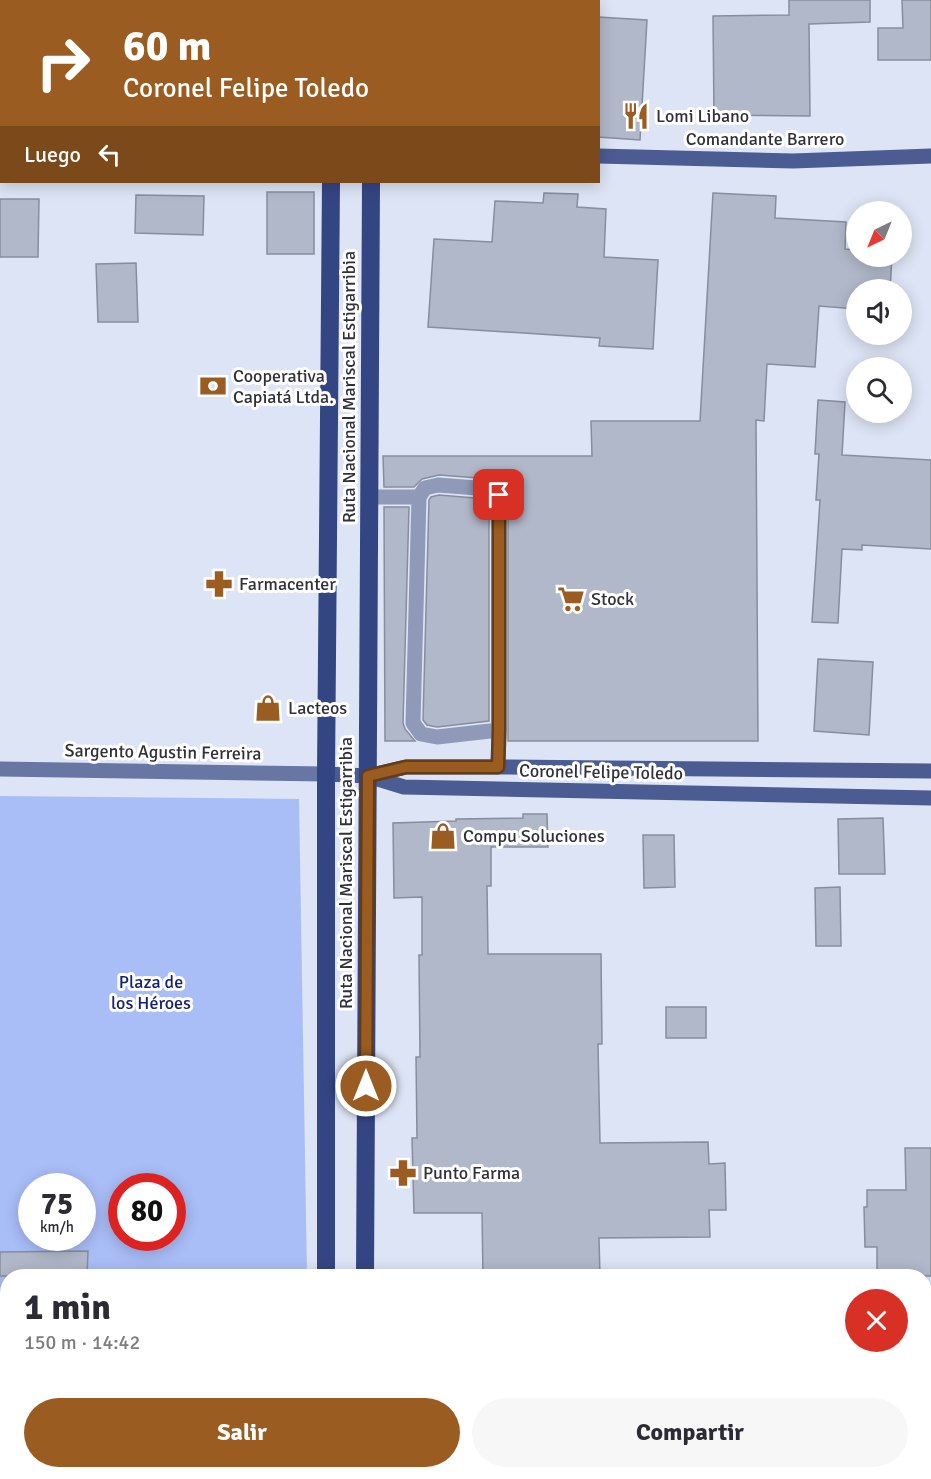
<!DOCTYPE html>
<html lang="es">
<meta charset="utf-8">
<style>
body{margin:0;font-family:Signika,sans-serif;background:#f7f7f7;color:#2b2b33;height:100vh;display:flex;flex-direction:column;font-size:22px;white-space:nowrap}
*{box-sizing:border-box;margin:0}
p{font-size:20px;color:#7c7c81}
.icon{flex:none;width:33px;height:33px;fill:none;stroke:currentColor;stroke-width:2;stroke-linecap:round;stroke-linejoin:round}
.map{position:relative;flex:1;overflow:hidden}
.drawer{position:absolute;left:0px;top:1269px;width:932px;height:210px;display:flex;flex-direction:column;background:#fff;border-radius:24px 24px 0 0;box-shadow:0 3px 15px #0003}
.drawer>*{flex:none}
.hud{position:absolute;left:0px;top:0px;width:600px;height:183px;box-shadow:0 3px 15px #0003;background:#9a5c21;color:#fff;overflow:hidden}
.needle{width:39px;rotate:223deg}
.buttons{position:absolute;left:846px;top:201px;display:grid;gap:12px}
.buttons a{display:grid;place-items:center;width:66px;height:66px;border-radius:50%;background:#fff;box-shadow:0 3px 15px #0003;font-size:30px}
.speed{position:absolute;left:18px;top:1173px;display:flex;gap:12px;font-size:30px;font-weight:700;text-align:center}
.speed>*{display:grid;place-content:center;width:78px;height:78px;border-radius:50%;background:#fff;box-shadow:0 3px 15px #0003;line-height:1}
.speed small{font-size:15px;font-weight:400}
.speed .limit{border:9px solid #d22;background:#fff;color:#111}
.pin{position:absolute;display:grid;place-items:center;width:51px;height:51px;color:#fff;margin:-26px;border-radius:12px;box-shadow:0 3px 9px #0006}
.me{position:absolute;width:66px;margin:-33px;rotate:0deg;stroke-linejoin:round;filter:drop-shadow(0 0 4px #0008)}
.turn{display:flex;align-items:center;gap:21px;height:126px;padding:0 24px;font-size:27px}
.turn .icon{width:78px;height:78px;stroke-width:2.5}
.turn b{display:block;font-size:42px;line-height:51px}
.then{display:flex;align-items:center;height:57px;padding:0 24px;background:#0003;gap:12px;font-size:22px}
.round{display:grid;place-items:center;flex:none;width:63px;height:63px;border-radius:32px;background:#f7f7f7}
.headline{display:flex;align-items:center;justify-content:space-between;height:102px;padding:0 24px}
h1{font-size:36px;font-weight:700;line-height:45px}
.button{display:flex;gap:12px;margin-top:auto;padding:12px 24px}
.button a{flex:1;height:69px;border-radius:36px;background:#9a5c21;color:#fff;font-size:24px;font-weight:700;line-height:69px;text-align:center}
.button a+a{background:#f7f7f7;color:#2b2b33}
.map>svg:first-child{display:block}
.green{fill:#a9bdf7;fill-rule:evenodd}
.building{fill:#b1b8c9;stroke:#878d9d;stroke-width:1.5}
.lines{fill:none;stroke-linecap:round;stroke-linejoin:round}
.lane{stroke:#8f9ab9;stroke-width:15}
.street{stroke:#8f9ab9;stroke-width:15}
.secondary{stroke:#6776a3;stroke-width:15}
.primary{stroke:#4b5c92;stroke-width:15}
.highway{stroke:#344583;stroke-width:18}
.route-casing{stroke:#643c15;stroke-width:15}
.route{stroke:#9a5c21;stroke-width:10}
.labels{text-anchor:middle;stroke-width:6;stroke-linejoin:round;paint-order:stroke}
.poi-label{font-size:18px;fill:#303239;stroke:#fff;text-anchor:start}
.street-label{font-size:18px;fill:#303239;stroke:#fff}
.park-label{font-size:18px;fill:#162170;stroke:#fff}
</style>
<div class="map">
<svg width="931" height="1479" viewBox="0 0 931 1479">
<rect width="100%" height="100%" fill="#dde4f5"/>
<path class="green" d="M 0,796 L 299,799 L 307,1276 L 8,1276 L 8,1453 L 0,1453 ZM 32,1186 L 82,1186 L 82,1238 L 32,1238 ZM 122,1186 L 172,1186 L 172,1238 L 122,1238 Z"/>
<g class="building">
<polygon points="789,0 870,0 870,22 809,24 810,116 714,115 713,16 789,15"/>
<polygon points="902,0 931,0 931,60 878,60 878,28 903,28"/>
<polygon points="598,17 647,20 640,140 598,137"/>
<rect x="267" y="192" width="47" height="62"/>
<polygon points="544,193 578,194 577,207 606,209 604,257 658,260 653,349 599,346 600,338 428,327 434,239 492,242 495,201 543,203"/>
<polygon points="713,193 776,196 775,218 846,222 845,249 856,250 856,256 892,256 890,290 856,290 856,309 819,306 815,367 767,364 764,421 756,420 758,741 508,741 508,491 504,487 491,479 439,475 422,479 414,487 384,487 383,456 592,456 591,421 700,421"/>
<polygon points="136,195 204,196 203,235 135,233"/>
<polygon points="0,199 39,199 38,257 0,257"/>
<polygon points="136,263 138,322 98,322 96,264"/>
<polygon points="818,400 845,402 842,455 931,460 931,549 862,545 862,550 842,549 838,623 812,622 820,500 816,500 819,454 815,454"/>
<polygon points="439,495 487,499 489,500 489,721 437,727 427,725 423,720 429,500 431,497"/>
<polygon points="384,507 409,507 403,723 405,729 415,741 385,741"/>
<polygon points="818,659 873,662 869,735 814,731"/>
<polygon points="523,814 547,814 548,847 491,847 491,886 487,886 488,954 601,954 602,1044 598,1044 600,1143 708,1142 709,1164 725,1163 726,1210 709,1210 710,1237 599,1238 600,1276 483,1276 482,1213 414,1213 412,1138 417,1138 416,1057 420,1057 419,955 422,955 422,897 394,898 393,823 456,821 456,819 523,818"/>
<polygon points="883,818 885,874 839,874 838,819"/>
<polygon points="643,835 674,835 675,887 644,888"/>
<polygon points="840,887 841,946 816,946 815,888"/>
<rect x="666" y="1007" width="40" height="31"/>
<polygon points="905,1148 931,1148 931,1276 877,1276 877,1247 865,1247 864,1207 867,1207 867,1190 906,1190"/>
<polygon points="88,1251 87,1276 0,1276 0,1252"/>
</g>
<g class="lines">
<g class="lane">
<polyline points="369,497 419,497"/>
<polyline points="498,767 499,730 499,495 490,489 438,485 425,488 419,497 413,723 421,734 437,737 499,730"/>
</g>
<g class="street">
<polyline points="0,1469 8,1469"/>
<polyline points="755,1472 931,1473"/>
</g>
<g class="secondary">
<polyline points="0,146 2,146"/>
<polyline points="0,769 326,774"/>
</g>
<g class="primary">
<polyline points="598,156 793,161 931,156"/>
<polyline points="326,774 368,776 404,787 931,798"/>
<polyline points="368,776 406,767 498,767 931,771"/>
</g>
<g class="highway">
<polyline points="333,2 333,0"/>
<polyline points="371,2 371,0"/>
<polyline points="326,1276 326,774 331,182"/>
<polyline points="365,1276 371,182"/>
<polyline points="326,1479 326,1472"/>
<polyline points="364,1479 364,1472"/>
</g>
</g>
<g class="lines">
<defs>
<polyline id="route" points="366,1086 368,776 406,767 498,767 499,730 499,495"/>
</defs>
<use href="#route" class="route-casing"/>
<use href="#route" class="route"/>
</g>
<defs>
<symbol id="restaurant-bare" viewBox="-9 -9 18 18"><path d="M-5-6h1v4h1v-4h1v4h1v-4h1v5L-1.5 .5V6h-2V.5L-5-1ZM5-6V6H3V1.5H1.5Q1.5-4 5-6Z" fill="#9a5c21" stroke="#fff" stroke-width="2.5" paint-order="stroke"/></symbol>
<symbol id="bank-bare" viewBox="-9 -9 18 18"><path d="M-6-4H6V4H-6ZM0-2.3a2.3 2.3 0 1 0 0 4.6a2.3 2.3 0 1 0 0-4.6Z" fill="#9a5c21" stroke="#fff" stroke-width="2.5" paint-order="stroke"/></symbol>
<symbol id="pharmacy-bare" viewBox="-9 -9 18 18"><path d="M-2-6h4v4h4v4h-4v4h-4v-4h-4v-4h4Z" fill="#9a5c21" stroke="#fff" stroke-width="2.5" paint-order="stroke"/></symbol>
<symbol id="supermarket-bare" viewBox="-9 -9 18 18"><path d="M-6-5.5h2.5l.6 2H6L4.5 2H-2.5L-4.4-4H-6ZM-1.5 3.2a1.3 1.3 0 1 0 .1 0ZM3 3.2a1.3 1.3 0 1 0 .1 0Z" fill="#9a5c21" stroke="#fff" stroke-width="2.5" paint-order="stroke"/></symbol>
<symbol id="shop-bare" viewBox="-9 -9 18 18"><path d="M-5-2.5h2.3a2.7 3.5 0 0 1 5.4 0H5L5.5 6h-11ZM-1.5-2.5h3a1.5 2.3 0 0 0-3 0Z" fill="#9a5c21" stroke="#fff" stroke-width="2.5" paint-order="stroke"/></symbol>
</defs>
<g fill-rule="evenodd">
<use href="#restaurant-bare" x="617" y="97" width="38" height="38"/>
<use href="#bank-bare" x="194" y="367" width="38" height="38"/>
<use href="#pharmacy-bare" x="200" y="565" width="38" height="38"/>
<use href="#supermarket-bare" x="552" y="580" width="38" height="38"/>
<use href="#shop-bare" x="249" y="689" width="38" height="38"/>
<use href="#shop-bare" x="424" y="817" width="38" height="38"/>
<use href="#pharmacy-bare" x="384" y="1154" width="38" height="38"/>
</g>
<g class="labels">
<g class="poi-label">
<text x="656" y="122">Lomi Libano</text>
<text x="233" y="382">Cooperativa<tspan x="233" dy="21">Capiatá Ltda.</tspan></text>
<text x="239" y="590">Farmacenter</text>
<text x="591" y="605">Stock</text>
<text x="288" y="714">Lacteos</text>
<text x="463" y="842">Compu Soluciones</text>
<text x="423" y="1179">Punto Farma</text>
</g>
<g class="street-label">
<text x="765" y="145">Comandante Barrero</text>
<text transform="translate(349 387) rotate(-90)" y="6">Ruta Nacional Mariscal Estigarribia</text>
<text transform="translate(163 752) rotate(1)" y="6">Sargento Agustin Ferreira</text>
<text transform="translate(601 772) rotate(1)" y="6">Coronel Felipe Toledo</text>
<text transform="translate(346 873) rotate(-90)" y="6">Ruta Nacional Mariscal Estigarribia</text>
</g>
<g class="park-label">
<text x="151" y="988">Plaza de<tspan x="151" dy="21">los Héroes</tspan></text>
</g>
</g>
</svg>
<div class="buttons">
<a><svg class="needle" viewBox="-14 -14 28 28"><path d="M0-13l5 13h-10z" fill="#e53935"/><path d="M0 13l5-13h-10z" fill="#7c7c81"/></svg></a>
<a><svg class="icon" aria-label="sound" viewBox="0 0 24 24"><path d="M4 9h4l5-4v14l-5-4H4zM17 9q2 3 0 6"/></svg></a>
<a><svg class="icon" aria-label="search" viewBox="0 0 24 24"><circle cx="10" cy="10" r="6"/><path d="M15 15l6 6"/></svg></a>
</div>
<div class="speed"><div>75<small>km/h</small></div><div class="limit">80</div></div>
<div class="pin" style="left:499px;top:495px;background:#d93025"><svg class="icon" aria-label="arrive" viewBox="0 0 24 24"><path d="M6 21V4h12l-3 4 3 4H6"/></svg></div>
<svg class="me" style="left:366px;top:1086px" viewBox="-20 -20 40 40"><circle r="17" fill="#9a5c21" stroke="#fff" stroke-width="3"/><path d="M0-11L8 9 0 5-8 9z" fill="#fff"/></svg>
<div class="hud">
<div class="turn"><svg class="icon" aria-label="right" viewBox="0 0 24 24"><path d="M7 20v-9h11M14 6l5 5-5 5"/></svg><div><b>60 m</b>Coronel Felipe Toledo</div></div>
<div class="then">Luego<svg class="icon" aria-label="left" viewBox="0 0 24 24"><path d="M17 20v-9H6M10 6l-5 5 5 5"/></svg></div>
</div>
<section class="drawer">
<div class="headline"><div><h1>1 min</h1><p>150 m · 14:42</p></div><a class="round" style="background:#d93025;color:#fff"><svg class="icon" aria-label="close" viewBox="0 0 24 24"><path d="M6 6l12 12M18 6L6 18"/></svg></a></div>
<div class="button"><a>Salir</a><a>Compartir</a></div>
</section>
</div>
